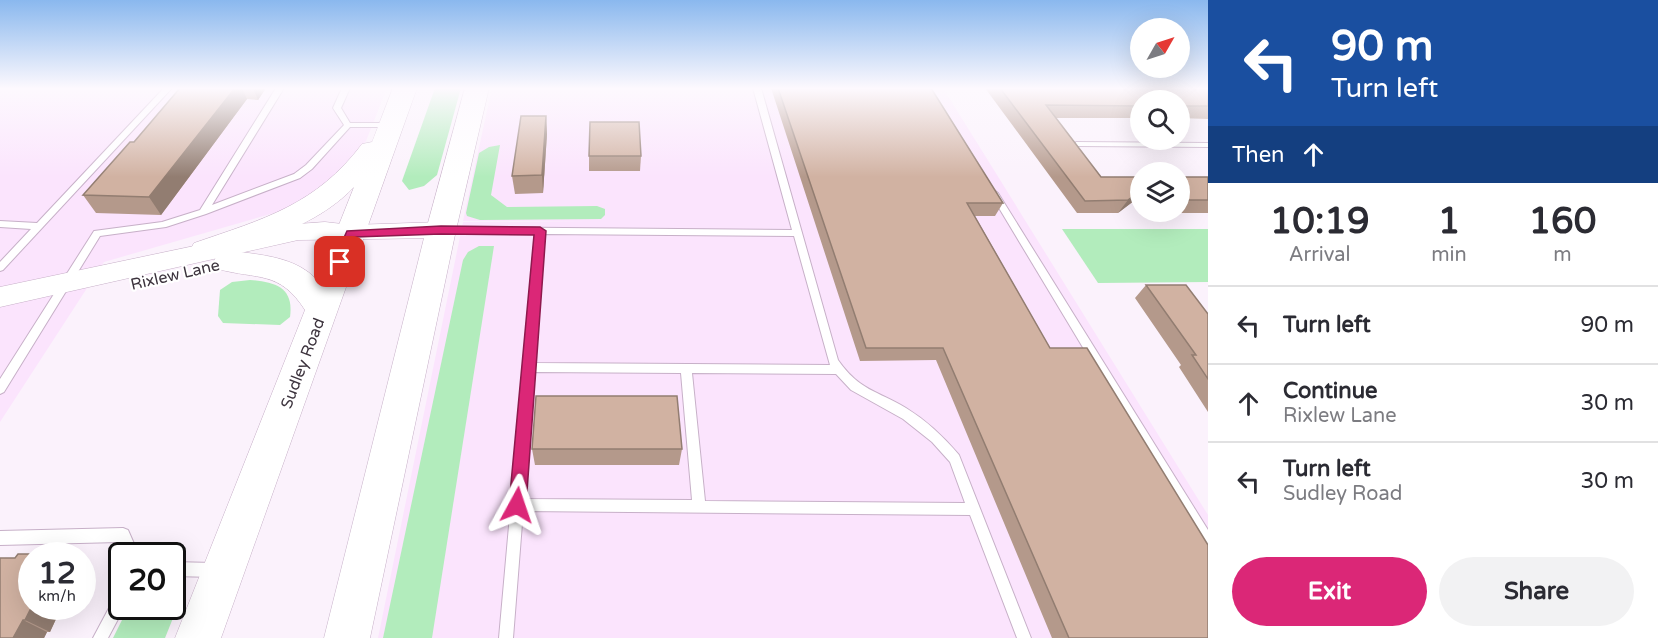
<!DOCTYPE html>
<style>
body{margin:0;font-family:"Varela Round",sans-serif;background:#f2f2f3;color:#2b2b33;height:100vh;display:flex;flex-direction:column;font-size:22px;white-space:nowrap}
*{box-sizing:border-box;margin:0}
p{font-size:20px;color:#7c7c81}
.icon{flex:none;width:33px;height:33px;fill:none;stroke:currentColor;stroke-width:2;stroke-linecap:round;stroke-linejoin:round}
.map{position:relative;flex:1;overflow:hidden}
.details{display:flex;flex-direction:column;background:#fff;width:450px}
.details>*{flex:none}
.top-card{background:#1a4fa0;color:#fff;overflow:hidden}
.needle{width:39px;rotate:51deg}
.tools{position:absolute;left:1130px;top:18px;display:grid;gap:12px}
.tools a{display:grid;place-items:center;width:60px;height:60px;border-radius:50%;background:#fff;box-shadow:0 6px 24px #0002;font-size:30px}
.speed{position:absolute;left:18px;top:542px;display:flex;gap:12px;font-size:30px;font-weight:700;text-align:center}
.speed>*{display:grid;place-content:center;width:78px;height:78px;border-radius:50%;background:#fff;box-shadow:0 6px 24px #0002;line-height:1}
.speed small{font-size:15px;font-weight:400}
.speed .limit{border:3px solid #111;border-radius:9px;background:#fff;color:#111}
.pin{position:absolute;display:grid;place-items:center;width:51px;height:51px;color:#fff;margin:-26px;border-radius:12px;box-shadow:0 3px 9px #0006}
.me{position:absolute;width:66px;margin:-33px;rotate:5deg;stroke-linejoin:round;filter:drop-shadow(0 0 4px #0008)}
.turn{display:flex;align-items:center;gap:21px;height:126px;padding:0 24px;font-size:27px}
.turn .icon{width:78px;height:78px;stroke-width:2.5}
.turn b{display:block;font-size:42px;line-height:51px}
.then{display:flex;align-items:center;height:57px;padding:0 24px;background:#0003;gap:12px;font-size:22px}
.eta{display:flex;justify-content:space-evenly;align-items:center;height:102px;text-align:center}
.eta b{font-size:36px;font-weight:800;line-height:42px}
.action{display:flex;gap:12px;margin-top:auto;padding:12px 24px}
.action a{flex:1;height:69px;border-radius:36px;background:#db2777;color:#fff;font-size:24px;font-weight:800;line-height:69px;text-align:center}
.action a+a{background:#f2f2f3;color:#2b2b33}
ul{padding:0;list-style:none}
li{display:flex;align-items:center;gap:18px;height:78px;padding:0 24px;border-top:2px solid #e1e1e2}
li div{flex:1}
li b{display:block;font-size:22px}
li em{font-style:normal}
main{display:flex;flex:1;min-height:0}
.map>svg:first-child{display:block}
.built{fill:#fbe4fd}
.green{fill:#b2ecbc}
.lines{fill:none;stroke-linecap:round;stroke-linejoin:round}
.service-casing{stroke:#c7b0c8;stroke-width:2}
.tertiary-casing{stroke:#c7b0c8;stroke-width:1}
.primary-casing{stroke:#c7b0c8;stroke-width:1}
.service{fill:#fff;fill-rule:evenodd}
.tertiary{fill:#fff;fill-rule:evenodd}
.primary{fill:#fff;fill-rule:evenodd}
.wall{fill:#b4998b}
.shaded-wall{fill:#927d71}
.building{fill:#d1b2a2;stroke:#927d71;stroke-width:1.5}
.route{fill:#db2777;stroke:#8e194d;stroke-width:1.5}
.labels{text-anchor:middle;stroke-width:4.5;stroke-linejoin:round;paint-order:stroke}
.street-label{font-size:16px;fill:#3c333d;stroke:#fff}
</style>
<main>
<div class="map">
<svg width="1208" height="638" viewBox="0 0 1208 638">
<rect width="100%" height="100%" fill="#fbf2fc"/>
<g class="built">
<polygon points="0,88 387,88 366,141 341,177 295,207 104,262 0,422"/>
<polygon points="492,88 943,88 1208,515 1208,638 378,638 463,222 586,221 463,221"/>
</g>
<g class="green">
<polygon points="435,88 461,88 437,175 424,186 409,190 402,181"/>
<polygon points="500,145 491,195 507,207 597,206 605,209 605,215 601,219 480,220 467,216 466,213 479,153 489,147"/>
<polygon points="1062,229 1208,229 1208,282 1098,283"/>
<polygon points="479,246 494,246 432,638 383,638 463,260 468,252"/>
<path d="M 250,280 C 276,282 294,288 290,317 L 280,325 L 223,323 L 218,316 L 220,290 L 232,282 Z"/>
<polygon points="173,600 177,608 165,638 113,638 129,606 172,606"/>
</g>
<g class="lines">
<defs>
<g id="service">
<polygon points="164,88 172,88 3,270 0,271 0,262 31,229 0,227 0,221 37,223"/>
<polygon points="276,88 284,88 212,205 294,174 306,165 344,125 333,108 342,88 350,88 341,108 350,123 391,123 395,125 391,127 350,127 312,169 300,178 206,214 166,227 100,236 4,392 0,394 0,379 94,231 162,222 200,210"/>
<path d="M 753,88 L 761,88 L 838,360 C 860,391 876,390 906,408 C 927,421 944,437 959,455 L 1031,638 L 1017,638 L 970,515 L 523,511 L 513,638 L 499,638 L 535,234 L 444,233 L 439,230 L 444,227 L 792,230 ZM 544,234 L 794,236 L 830,365 L 535,363 ZM 534,372 L 681,373 L 692,500 L 524,499 ZM 692,373 L 836,374 L 851,390 L 903,419 L 932,442 L 950,462 L 965,503 L 705,501 Z"/>
<polygon points="1076,142 1208,143 1208,147 1079,146 1076,146"/>
<polygon points="994,190 998,193 1208,530 1208,549 1203,547 990,193"/>
<polygon points="123,528 128,530 139,555 125,555 119,542 0,545 0,531"/>
<polygon points="172,562 214,563 219,565 221,570 219,575 214,577 172,576"/>
<polygon points="122,591 122,606 125,606 108,638 93,638 117,593"/>
</g>
<polygon id="tertiary" points="325,222 351,225 441,222 449,224 453,230 449,236 441,238 298,240 0,307 0,287 298,224"/>
<g id="primary">
<path d="M 393,88 L 417,88 L 221,638 L 175,638 L 305,310 C 279,270 258,280 218,269 L 214,261 L 216,257 L 205,260 L 194,257 L 190,250 L 194,243 C 264,219 316,205 362,144 L 372,142 ZM 354,187 L 317,280 C 296,257 262,255 233,251 C 276,236 322,221 354,187 Z"/>
<polygon points="465,88 489,88 456,230 370,638 324,638 426,230"/>
</g>
</defs>
<use href="#service" class="service-casing"/>
<use href="#tertiary" class="tertiary-casing"/>
<use href="#primary" class="primary-casing"/>
<use href="#service" class="service"/>
<use href="#tertiary" class="tertiary"/>
<use href="#primary" class="primary"/>
</g>
<g class="wall">
<polygon points="180,88 266,88 258,100 247,99 161,215 96,213 83,195 134,142"/>
<polygon points="771,88 931,88 1003,203 995,216 975,216 1050,348 1208,638 1052,638 936,360 860,361"/>
<polygon points="985,88 1208,88 1208,119 1179,118 1179,100 1140,100 1140,118 1056,118 1101,177 1140,177 1140,198 1139,197 1118,213 1077,213"/>
<polygon points="546,116 547,134 543,193 515,194 512,176"/>
<polygon points="589,156 641,156 640,171 589,171"/>
<polygon points="1179,177 1208,177 1208,213 1152,213 1151,212 1179,212"/>
<polygon points="1146,285 1208,314 1208,412 1179,367 1181,365 1135,298"/>
<polygon points="532,449 682,449 679,465 535,465"/>
<polygon points="18,554 58,554 59,555 32,555 32,606 62,606 50,632 47,632 44,638 0,638 0,558 15,558"/>
</g>
<g class="shaded-wall">
<polygon points="235,88 242,88 247,99 161,215 149,197"/>
<polygon points="253,88 266,88 258,100"/>
<polygon points="546,116 547,134 543,193 542,175"/>
<polygon points="1140,191 1140,196 1139,197 1118,213 1128,200"/>
<polygon points="32,606 62,606 50,632 25,620"/>
<polygon points="23,620 47,632 44,638 13,638"/>
</g>
<g class="building">
<polygon points="180,88 235,88 149,197 83,195 130,142 134,142"/>
<polygon points="778,88 931,88 1003,203 967,203 1050,348 1087,348 1208,545 1208,638 1069,638 943,348 866,348"/>
<polygon points="1000,88 1208,88 1208,106 1179,106 1179,100 1140,100 1140,106 1046,105 1101,177 1140,177 1140,191 1128,200 1085,201"/>
<polygon points="521,116 546,116 542,175 512,176"/>
<polygon points="590,122 639,122 641,156 589,156"/>
<rect x="1179" y="177" width="29" height="23"/>
<polygon points="1146,285 1186,285 1208,314 1208,379 1192,355 1196,355"/>
<polygon points="536,396 677,396 682,449 532,449"/>
<polygon points="18,554 58,554 58,555 32,555 32,606 25,620 23,620 13,638 0,638 0,558 15,558"/>
</g>
<linearGradient id="sky" x2="0" y2="1"><stop stop-color="#8ab8ee"/><stop offset="0.5" stop-color="#fdf9fe"/><stop offset="1" stop-color="#fdf9fe" stop-opacity="0"/></linearGradient>
<rect width="1208" height="177" fill="url(#sky)"/>
<polygon class="route" points="441,226 540,227 546,231 526,505 523,511 517,513 511,511 509,505 534,235 441,234 355,237 344,265 335,265 333,262 347,231"/>
<g class="labels">
<g class="street-label">
<text transform="translate(175 274) rotate(-13)" y="6">Rixlew Lane</text>
<text transform="translate(302 363) rotate(-69)" y="6">Sudley Road</text>
</g>
</g>
</svg>
<div class="tools">
<a><svg class="needle" viewBox="-14 -14 28 28"><path d="M0-13l5 13h-10z" fill="#e53935"/><path d="M0 13l5-13h-10z" fill="#7c7c81"/></svg></a>
<a><svg class="icon" aria-label="search" viewBox="0 0 24 24"><circle cx="10" cy="10" r="6"/><path d="M15 15l6 6"/></svg></a>
<a><svg class="icon" aria-label="layers" viewBox="0 0 24 24"><path d="M12 4l9 5-9 5-9-5zM3 14l9 5 9-5"/></svg></a>
</div>
<div class="speed"><div>12<small>km/h</small></div><div class="limit">20</div></div>
<div class="pin" style="left:340px;top:262px;background:#d93025"><svg class="icon" aria-label="arrive" viewBox="0 0 24 24"><path d="M6 21V4h12l-3 4 3 4H6"/></svg></div>
<svg class="me" style="left:517px;top:505px" viewBox="-20 -20 40 40"><path d="M0-17L14 15 0 8-14 15z" fill="#db2777" stroke="#fff" stroke-width="4"/></svg>
</div>
<section class="details">
<div class="top-card">
<div class="turn"><svg class="icon" aria-label="left" viewBox="0 0 24 24"><path d="M17 20v-9H6M10 6l-5 5 5 5"/></svg><div><b>90 m</b>Turn left</div></div>
<div class="then">Then<svg class="icon" aria-label="ahead" viewBox="0 0 24 24"><path d="M12 20V5M6 11l6-6 6 6"/></svg></div>
</div>
<div class="eta">
<div><b>10:19</b><p>Arrival</p></div>
<div><b>1</b><p>min</p></div>
<div><b>160</b><p>m</p></div>
</div>
<ul>
<li><svg class="icon" aria-label="left" viewBox="0 0 24 24"><path d="M17 20v-9H6M10 6l-5 5 5 5"/></svg><div><b>Turn left</b></div><em>90 m</em></li>
<li><svg class="icon" aria-label="ahead" viewBox="0 0 24 24"><path d="M12 20V5M6 11l6-6 6 6"/></svg><div><b>Continue</b><p>Rixlew Lane</p></div><em>30 m</em></li>
<li><svg class="icon" aria-label="left" viewBox="0 0 24 24"><path d="M17 20v-9H6M10 6l-5 5 5 5"/></svg><div><b>Turn left</b><p>Sudley Road</p></div><em>30 m</em></li>
</ul>
<div class="action"><a>Exit</a><a>Share</a></div>
</section>
</main>
